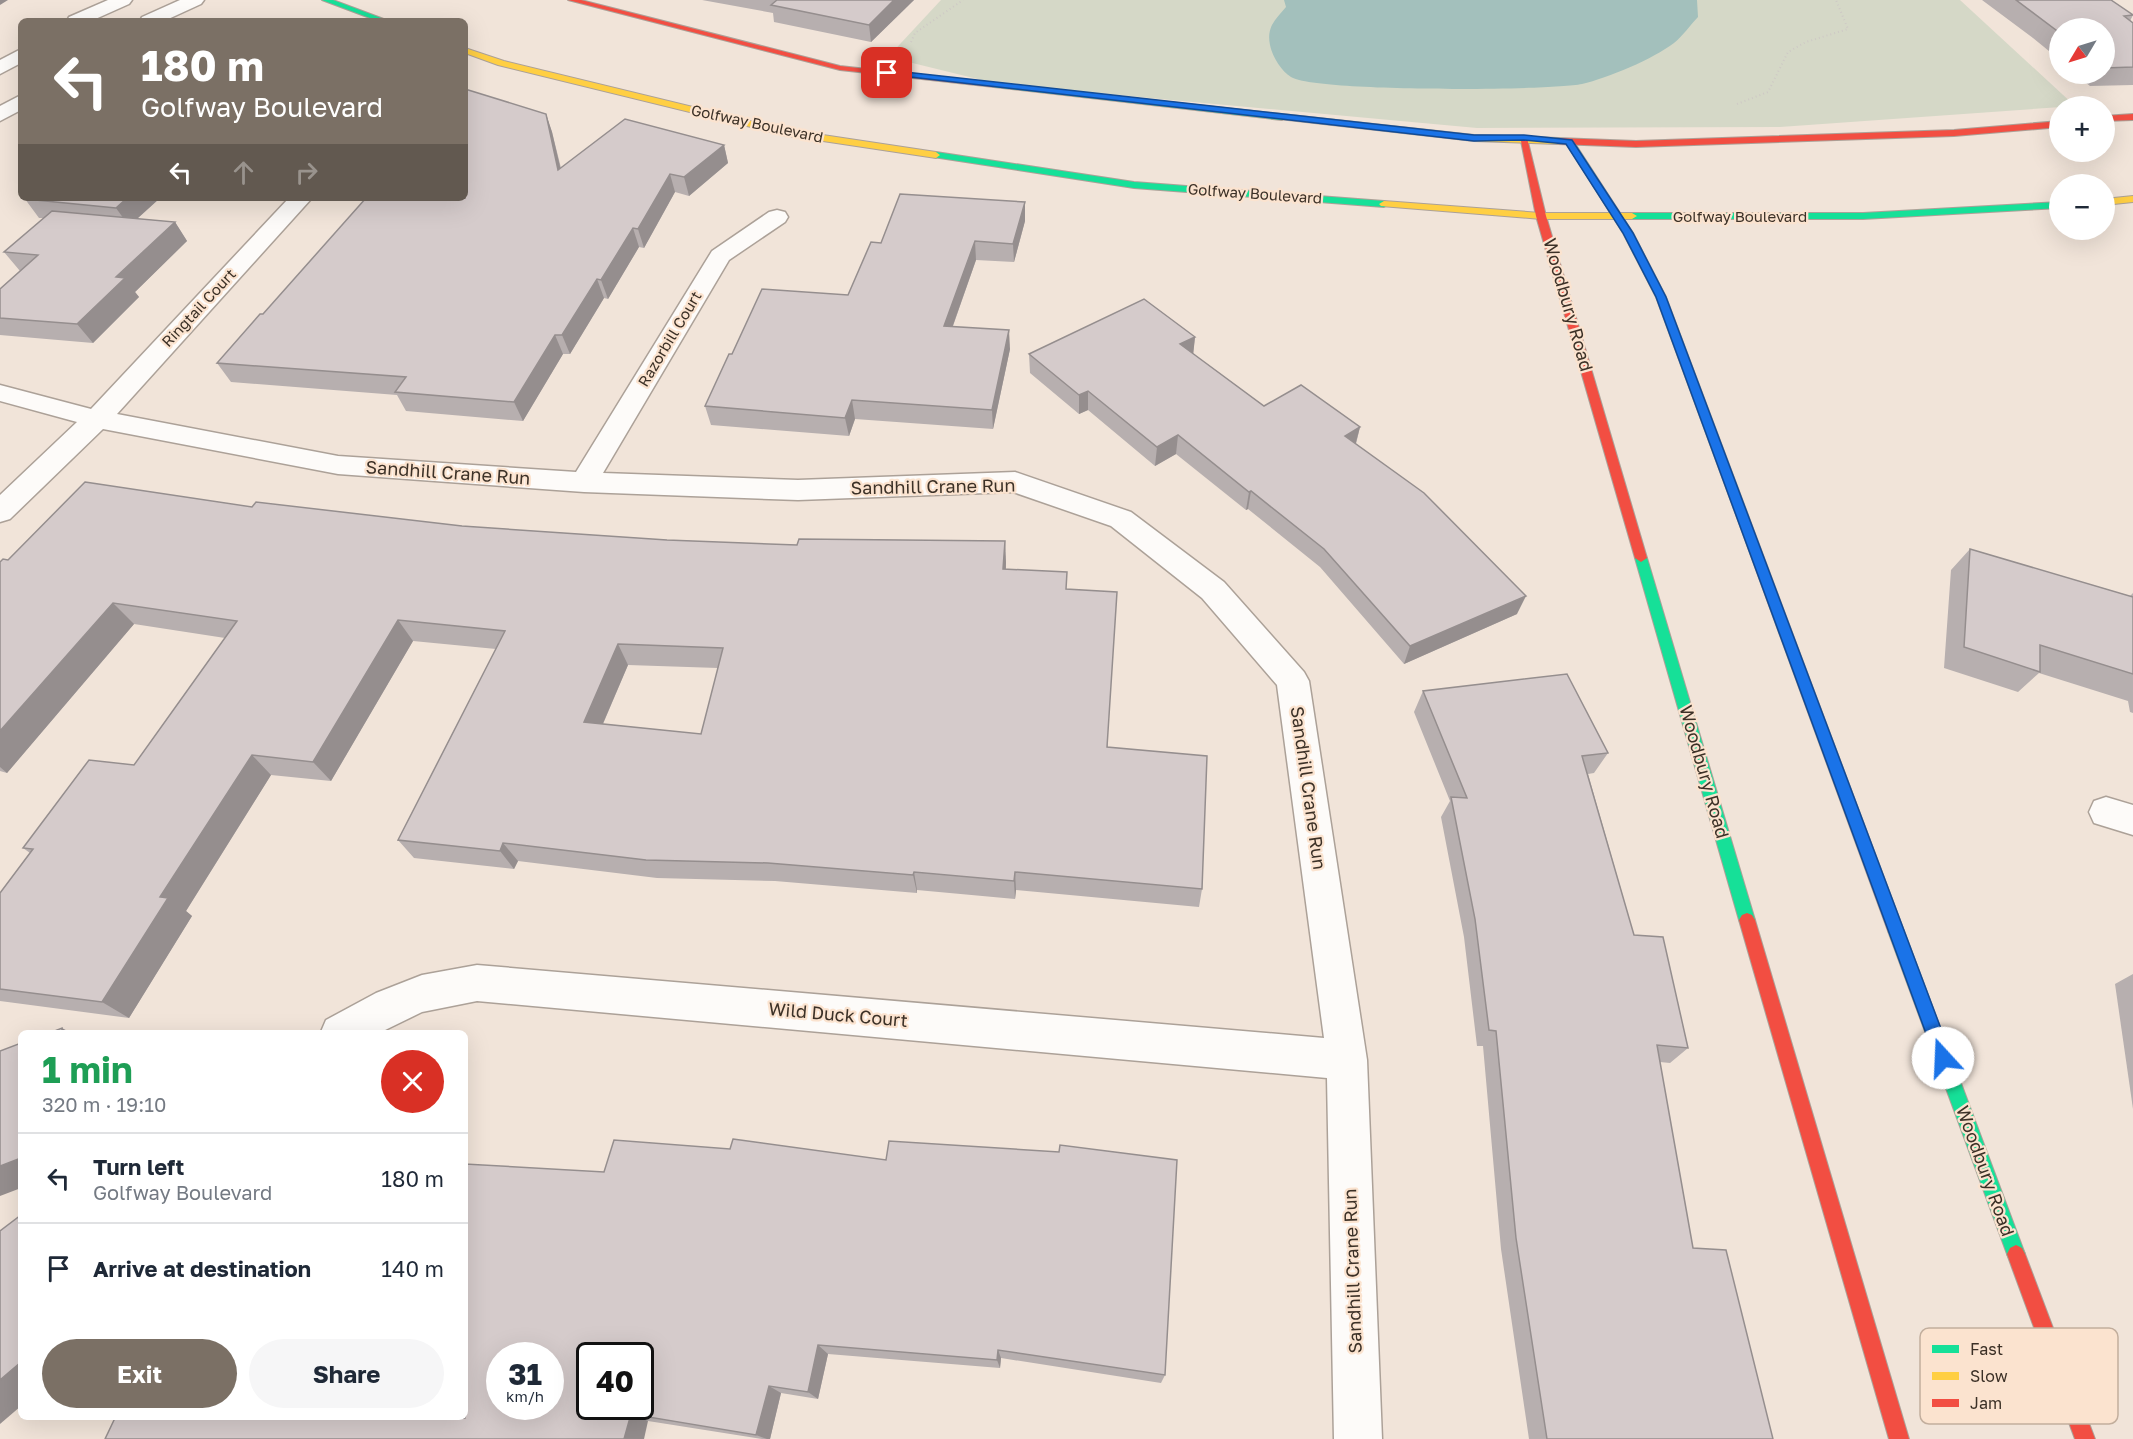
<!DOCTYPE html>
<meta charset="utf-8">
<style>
body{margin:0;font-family:"Golos Text",sans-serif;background:#f6f6f7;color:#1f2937;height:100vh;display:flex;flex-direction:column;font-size:22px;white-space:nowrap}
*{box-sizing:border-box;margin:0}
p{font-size:20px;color:#747a83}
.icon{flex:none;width:33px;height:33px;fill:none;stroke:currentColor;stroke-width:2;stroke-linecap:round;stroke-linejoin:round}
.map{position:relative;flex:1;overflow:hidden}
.details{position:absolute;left:18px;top:1030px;width:450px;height:390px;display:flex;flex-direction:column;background:#fff;border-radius:9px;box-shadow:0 6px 24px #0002}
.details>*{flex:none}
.guide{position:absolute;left:18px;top:18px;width:450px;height:183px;border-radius:9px;box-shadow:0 6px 24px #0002;background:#7b7065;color:#fff;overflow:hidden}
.needle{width:39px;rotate:232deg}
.buttons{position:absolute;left:2049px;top:18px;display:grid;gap:12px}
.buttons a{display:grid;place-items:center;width:66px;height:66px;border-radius:50%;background:#fff;box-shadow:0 6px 24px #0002;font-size:30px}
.speed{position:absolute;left:486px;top:1342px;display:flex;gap:12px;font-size:30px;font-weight:700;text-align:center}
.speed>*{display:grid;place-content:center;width:78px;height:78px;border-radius:50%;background:#fff;box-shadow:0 6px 24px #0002;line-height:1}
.speed small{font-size:15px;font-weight:400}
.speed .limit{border:3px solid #111;border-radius:9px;background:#fff;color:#111}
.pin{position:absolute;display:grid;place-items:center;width:51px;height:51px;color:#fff;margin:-26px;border-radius:12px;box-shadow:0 3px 9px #0006}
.me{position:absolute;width:66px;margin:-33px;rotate:340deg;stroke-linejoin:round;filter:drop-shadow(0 0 4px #0008)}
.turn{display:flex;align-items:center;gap:21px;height:126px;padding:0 24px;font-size:27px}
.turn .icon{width:78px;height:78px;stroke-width:2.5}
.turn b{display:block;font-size:42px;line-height:51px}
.lanes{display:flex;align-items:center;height:57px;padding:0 24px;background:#0003;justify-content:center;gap:30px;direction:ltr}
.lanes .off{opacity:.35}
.round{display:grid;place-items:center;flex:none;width:63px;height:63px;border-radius:32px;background:#f6f6f7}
.head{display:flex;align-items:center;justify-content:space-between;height:102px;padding:0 24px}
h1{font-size:36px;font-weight:700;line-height:45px;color:#1e9e55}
.primary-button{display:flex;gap:12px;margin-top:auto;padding:12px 24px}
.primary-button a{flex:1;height:69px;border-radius:36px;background:#7b7065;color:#fff;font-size:24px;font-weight:700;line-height:69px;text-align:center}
.primary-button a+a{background:#f6f6f7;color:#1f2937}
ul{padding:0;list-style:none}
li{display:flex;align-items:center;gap:18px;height:90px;padding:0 24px;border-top:2px solid #e0e1e3}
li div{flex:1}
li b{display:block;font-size:22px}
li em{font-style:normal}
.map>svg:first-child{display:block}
.green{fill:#d5d8c7}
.water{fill:#a3c0bc}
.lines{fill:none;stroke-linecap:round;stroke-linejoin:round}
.street-casing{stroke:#aca198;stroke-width:3}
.fast-casing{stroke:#aca198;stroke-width:2}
.slow-casing{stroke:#aca198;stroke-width:2}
.jam-casing{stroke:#aca198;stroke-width:2}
.path{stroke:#cec9c5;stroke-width:2;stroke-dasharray:1 3;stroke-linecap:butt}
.street{fill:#fdfbf9;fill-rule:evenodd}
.fast{fill:#16e098;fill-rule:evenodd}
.slow{fill:#ffcf43;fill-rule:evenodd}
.jam{fill:#f24e42;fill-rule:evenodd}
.wall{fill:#b7afaf;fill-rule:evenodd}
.shaded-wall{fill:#958e8e}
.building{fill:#d5cbcb;stroke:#958e8e;stroke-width:1.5;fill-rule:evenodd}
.route{fill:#1a73e8;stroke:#114b97;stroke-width:1.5}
.labels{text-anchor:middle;stroke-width:4.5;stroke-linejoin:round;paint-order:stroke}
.far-street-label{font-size:15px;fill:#3c3127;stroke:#fbe3cf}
.street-label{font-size:18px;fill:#3c3127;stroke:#fbe3cf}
.key{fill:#fbe3cf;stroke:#c2ae9d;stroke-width:1.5}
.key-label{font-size:16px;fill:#3c3127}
</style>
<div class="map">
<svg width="2133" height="1439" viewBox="0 0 2133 1439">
<rect width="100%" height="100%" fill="#f1e4d9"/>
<polygon class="green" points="941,0 1960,0 2075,106 1780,127 1477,128 998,84 888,57"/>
<path class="water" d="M 1284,0 L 1697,0 L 1698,17 C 1690,25 1683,36 1674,43 C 1653,59 1608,78 1582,84 C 1546,91 1315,92 1291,77 C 1277,68 1263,42 1272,25 C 1275,19 1281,13 1286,7 Z"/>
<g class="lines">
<defs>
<g id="street">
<polygon points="108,0 132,0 129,4 91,21 67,21 69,17"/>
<polygon points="180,0 204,0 201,4 164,21 140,21 142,17"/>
<polygon points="21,49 21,63 0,74 0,60"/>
<polygon points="21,95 21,110 0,121 0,106"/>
<polygon points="289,198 312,198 117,414 338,456 576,472 712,251 769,212 777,210 785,212 788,217 785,222 729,260 603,473 798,480 1015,472 1131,512 1224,582 1304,672 1309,681 1367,1060 1382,1439 1334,1439 1327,1078 477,1001 422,1012 377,1034 320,1034 326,1020 376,993 422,975 477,965 1324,1038 1277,685 1202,598 1111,526 1013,492 798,500 584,492 338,474 103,429 10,519 0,522 0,495 77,422 0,401 0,385 91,409"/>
<polygon points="2106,797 2133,805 2133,835 2094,823 2089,812 2094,801"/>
</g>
<g id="fast">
<polygon points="322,0 333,0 389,21 378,21"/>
<polygon points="991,83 1282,114 1286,117 1282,120 994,87 990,85"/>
<polygon points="1566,139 1572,139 1633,233 1666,297 1751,523 1749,526 1745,527 1739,523 1656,297 1623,233 1565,141"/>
<polygon points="936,152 1134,182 1384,201 1389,204 1384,207 1134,188 933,157 932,155"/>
<polygon points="2060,202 2060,208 1863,219 1632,219 1627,216 1632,213 1863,213"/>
<polygon points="1641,554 1647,558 1755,920 1752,925 1747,927 1742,925 1739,920 1635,558"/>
<polygon points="1896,924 1901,926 1904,931 2025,1254 2022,1260 2016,1263 2010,1260 2007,1254 1888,931 1891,926"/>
</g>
<g id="slow">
<polygon points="465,48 504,61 783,129 936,152 940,155 936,158 783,135 498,65 465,53"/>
<polygon points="1282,114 1474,135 1558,138 1562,141 1558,144 1474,141 1279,119 1279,115"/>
<polygon points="2133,196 2133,202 2104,205 2104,199"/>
<polygon points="1384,201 1541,213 1632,213 1637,216 1632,219 1541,219 1381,206 1379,204"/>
</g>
<g id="jam">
<polygon points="568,0 581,0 840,66 994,83 998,85 994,87 840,70"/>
<polygon points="2133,114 2133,120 2104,121 2104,116"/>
<polygon points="2060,121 2060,127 1954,136 1636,147 1558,144 1554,141 1558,138 1636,141 1954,130"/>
<polygon points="1520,136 1527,138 1546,216 1647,558 1641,562 1635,558 1536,216"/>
<polygon points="1745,519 1751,523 1904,931 1901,936 1896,938 1891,936 1888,931 1739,523"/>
<polygon points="1747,913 1752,915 1755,920 1909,1439 1889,1439 1739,920 1742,915"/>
<polygon points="2016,1245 2022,1248 2025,1254 2095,1439 2075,1439 2007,1254 2010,1248"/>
</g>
</defs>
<use href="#street" class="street-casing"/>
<use href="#fast" class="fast-casing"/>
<use href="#slow" class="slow-casing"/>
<use href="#jam" class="jam-casing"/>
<g class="path">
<polyline points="911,42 915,33 963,0"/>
<polyline points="1737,104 1768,92 1788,52 1806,42 1848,29 1836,0"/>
</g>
<use href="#street" class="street"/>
<use href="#fast" class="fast"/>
<use href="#slow" class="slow"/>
<use href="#jam" class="jam"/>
</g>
<g class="wall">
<polygon points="702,0 914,0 871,42 774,22 773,13"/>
<polygon points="1982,0 2111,0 2133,15 2130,21 2133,23 2133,85 2090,86 2075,74 2104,74 2104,28 2060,28 2060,60 2033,38"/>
<polygon points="546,114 552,132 561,168 724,145 728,163 689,196 675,192 644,248 639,247 608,299 604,298 570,354 563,354 523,421 406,411 397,395 231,382 217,363 263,314"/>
<polygon points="160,198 137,219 175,222 187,241 135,292 139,297 93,343 0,335 0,289 20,271 4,252 44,218 39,218 25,199"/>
<polygon points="1025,221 1014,262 976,260 953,326 1010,349 993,429 855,419 849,436 711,425 705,406 732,354 848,295 881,243"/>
<polygon points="1195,337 1193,354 1264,406 1360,427 1356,444 1517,614 1404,664 1320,567 1248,509 1246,510 1176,454 1155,466 1088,410 1079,414 1030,373 1029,354"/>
<path d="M 252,507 L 462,526 L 667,540 L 797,545 L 1005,541 L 1006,570 L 1067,589 L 1108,747 L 1202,889 L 1199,907 L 1016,890 L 1015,899 L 917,890 L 917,893 L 775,881 L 657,878 L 518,861 L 514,869 L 414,858 L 398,840 L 496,649 L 413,641 L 331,781 L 271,775 L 186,911 L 192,916 L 129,1018 L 0,1001 L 0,893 L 30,853 L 23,848 L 134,765 L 225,638 L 134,624 L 7,773 L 0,771 L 0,562 L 8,560 ZM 628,665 L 718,668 L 701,734 L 603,724 Z"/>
<polygon points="1970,549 2130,596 2133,593 2133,713 2130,712 2128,701 2039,673 2018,692 1944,668 1951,570"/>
<polygon points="1423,691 1608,753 1594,773 1588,774 1634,935 1688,1048 1670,1063 1660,1062 1693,1248 1773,1439 1529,1439 1501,1249 1483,1046 1477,1046 1464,937 1441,817 1450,801 1414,712"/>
<polygon points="2133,974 2133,1109 2115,984"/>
<polygon points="730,1149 886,1160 1165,1375 1161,1383 1001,1358 1000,1368 828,1354 818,1399 781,1393 770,1439 762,1439 648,1421 105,1439 604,1172"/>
</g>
<g class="shaded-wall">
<polygon points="0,0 8,0 0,5"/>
<polygon points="894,0 914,0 871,42 869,25"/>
<polygon points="546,114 552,132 565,188 558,170"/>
<polygon points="724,145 728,163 689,196 684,177"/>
<polygon points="670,174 675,192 644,248 638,229"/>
<polygon points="127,198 160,198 129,226 116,208"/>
<polygon points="1025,202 1025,221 1014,262 1013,244"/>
<polygon points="175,222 187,241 135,292 139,297 93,343 77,324 116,277"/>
<polygon points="633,228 639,247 608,299 601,280"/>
<polygon points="975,241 976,260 946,345 944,326"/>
<polygon points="597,279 604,298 570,354 562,335"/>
<polygon points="1009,330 1010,349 993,429 992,410"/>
<polygon points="555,335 563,354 523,421 514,402"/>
<polygon points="1195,337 1193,356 1180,344"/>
<polygon points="1088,391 1088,410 1079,414 1079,395"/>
<polygon points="852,400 855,419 849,436 845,418"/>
<polygon points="1360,427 1355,446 1345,436"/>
<polygon points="1178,435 1176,454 1155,466 1157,447"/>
<polygon points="1251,491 1248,509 1246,510 1249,492"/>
<polygon points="1005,541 1006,563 1005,591 1003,569"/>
<polygon points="1526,596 1517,614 1404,664 1410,646"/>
<polygon points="113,603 134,624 7,773 0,767 0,731"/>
<polygon points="398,620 413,641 331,781 313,762"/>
<polygon points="618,644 628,665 595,742 584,722"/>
<polygon points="252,755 271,775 186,911 192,916 129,1018 102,1002 160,897"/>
<polygon points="503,843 518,861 514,869 500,851"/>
<polygon points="914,872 917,890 917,893 913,875"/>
<polygon points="1015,872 1016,890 1015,899 1014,881"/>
<polygon points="62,1028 73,1034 62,1034"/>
<polygon points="21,1158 21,1188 0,1196 0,1166"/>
<polygon points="818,1345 828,1354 818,1399 808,1392"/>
<polygon points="998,1350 1001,1358 1000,1368 997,1360"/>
<polygon points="21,1362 21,1406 0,1424 0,1380"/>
<polygon points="769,1386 781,1393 770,1439 767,1439 756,1435"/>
<polygon points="631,1414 648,1421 644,1439 624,1439"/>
</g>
<g class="building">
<polygon points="777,0 894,0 869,25 771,5"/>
<polygon points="2016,0 2111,0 2133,15 2124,16 2133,23 2133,67 2104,68 2104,28 2060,28 2060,33"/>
<polygon points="465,89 546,114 558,170 625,119 724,145 684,177 670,174 638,229 633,228 601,280 597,279 562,335 555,335 514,402 395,392 406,377 217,363 260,314 263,314 366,198 465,198"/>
<polygon points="900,194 1025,202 1013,244 975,241 944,326 1009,330 992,410 852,400 845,418 705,406 729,354 732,354 762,289 848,295 871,242 881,243"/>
<polygon points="27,198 127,198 116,208 25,199"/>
<polygon points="52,211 175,222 116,277 125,278 77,324 0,318 0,289 38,255 4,252"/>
<polygon points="1144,299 1195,337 1180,344 1264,406 1301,385 1360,427 1345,436 1424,493 1526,596 1410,646 1324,549 1251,491 1249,492 1178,435 1157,447 1088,391 1079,395 1029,354"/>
<path d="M 85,482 L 252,507 L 256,502 L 462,526 L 667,540 L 797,545 L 799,539 L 1005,541 L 1003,569 L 1067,572 L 1066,589 L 1117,592 L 1107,747 L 1207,756 L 1202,889 L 1015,872 L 1014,881 L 914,872 L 913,875 L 768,863 L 646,860 L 503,843 L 500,851 L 398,840 L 505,631 L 398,620 L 313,762 L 252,755 L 160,897 L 168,898 L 102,1002 L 0,989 L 0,893 L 33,849 L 23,848 L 89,760 L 134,765 L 237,621 L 113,603 L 0,731 L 0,562 L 3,559 L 8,560 ZM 618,644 L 723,648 L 701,734 L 584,722 Z"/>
<polygon points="1970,549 2133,597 2133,674 2040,645 2040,672 1964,647"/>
<polygon points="1567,674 1608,753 1582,756 1634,935 1663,937 1688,1048 1657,1045 1693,1248 1726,1250 1773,1439 1547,1439 1516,1238 1496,1031 1489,1030 1475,919 1451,797 1467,798 1423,691"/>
<polygon points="62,1028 62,1034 47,1034"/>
<polygon points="21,1043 21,1158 0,1166 0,1051"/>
<path d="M 733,1139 L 886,1160 L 889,1141 L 1059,1152 L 1060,1145 L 1177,1160 L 1165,1375 L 998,1350 L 997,1360 L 818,1345 L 808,1392 L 769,1386 L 756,1435 L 631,1414 L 624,1439 L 105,1439 L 115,1418 L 465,1418 L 465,1164 L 604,1172 L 614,1140 L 730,1149 ZM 500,1356 L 550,1356 L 550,1407 L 500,1407 ZM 590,1356 L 640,1356 L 640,1407 L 590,1407 Z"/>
<polygon points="21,1215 21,1362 0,1380 0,1231"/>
</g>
<polygon class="route" points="887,70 1474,135 1524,135 1572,140 1633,233 1666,297 1952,1058 1949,1064 1943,1067 1938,1064 1935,1058 1656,297 1623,233 1566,144 1524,140 1474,141 884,74 884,71"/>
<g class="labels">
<g class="far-street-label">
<text transform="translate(757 124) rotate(12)" y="5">Golfway Boulevard</text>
<text transform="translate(1255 194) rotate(4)" y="5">Golfway Boulevard</text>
<text x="1740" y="222">Golfway Boulevard</text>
<text transform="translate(199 308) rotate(-47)" y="5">Ringtail Court</text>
<text transform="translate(670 339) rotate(-59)" y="5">Razorbill Court</text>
</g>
<g class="street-label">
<text transform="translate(1568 305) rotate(74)" y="6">Woodbury Road</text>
<text transform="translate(448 473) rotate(4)" y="6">Sandhill Crane Run</text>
<text transform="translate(933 487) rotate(-1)" y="6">Sandhill Crane Run</text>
<text transform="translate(1704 772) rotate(74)" y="6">Woodbury Road</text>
<text transform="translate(1308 788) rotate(82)" y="6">Sandhill Crane Run</text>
<text transform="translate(838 1015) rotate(5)" y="6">Wild Duck Court</text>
<text transform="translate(1985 1171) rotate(70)" y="6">Woodbury Road</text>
<text transform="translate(1353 1271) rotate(-92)" y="6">Sandhill Crane Run</text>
</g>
</g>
<rect x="1920" y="1328" width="198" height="96" rx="9" class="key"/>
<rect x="1932" y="1345" width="27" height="8" fill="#16e098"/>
<rect x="1932" y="1372" width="27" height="8" fill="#ffcf43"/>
<rect x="1932" y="1399" width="27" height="8" fill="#f24e42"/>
<g class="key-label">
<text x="1970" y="1355">Fast</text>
<text x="1970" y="1382">Slow</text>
<text x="1970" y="1409">Jam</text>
</g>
</svg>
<div class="buttons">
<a><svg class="needle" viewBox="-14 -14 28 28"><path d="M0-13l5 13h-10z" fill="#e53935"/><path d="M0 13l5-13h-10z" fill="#747a83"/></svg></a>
<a>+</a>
<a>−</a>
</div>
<div class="speed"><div>31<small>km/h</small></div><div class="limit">40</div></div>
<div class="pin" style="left:887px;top:73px;background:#d93025"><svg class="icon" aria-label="arrive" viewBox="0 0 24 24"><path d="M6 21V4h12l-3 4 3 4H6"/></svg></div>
<svg class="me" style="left:1943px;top:1058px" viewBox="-20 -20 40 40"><circle r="19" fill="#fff"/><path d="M0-13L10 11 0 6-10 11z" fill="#1a73e8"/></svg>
<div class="guide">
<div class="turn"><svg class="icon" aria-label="left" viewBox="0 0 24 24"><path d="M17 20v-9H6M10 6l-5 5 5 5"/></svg><div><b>180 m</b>Golfway Boulevard</div></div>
<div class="lanes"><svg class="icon" aria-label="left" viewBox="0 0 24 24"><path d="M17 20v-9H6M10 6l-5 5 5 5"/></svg><svg class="icon off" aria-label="ahead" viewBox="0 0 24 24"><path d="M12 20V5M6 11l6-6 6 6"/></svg><svg class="icon off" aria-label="right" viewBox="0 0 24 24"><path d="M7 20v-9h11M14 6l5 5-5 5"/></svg></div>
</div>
<section class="details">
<div class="head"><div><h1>1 min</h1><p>320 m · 19:10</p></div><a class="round" style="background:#d93025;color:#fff"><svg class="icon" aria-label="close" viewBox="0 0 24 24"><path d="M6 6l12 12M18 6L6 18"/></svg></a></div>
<ul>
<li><svg class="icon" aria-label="left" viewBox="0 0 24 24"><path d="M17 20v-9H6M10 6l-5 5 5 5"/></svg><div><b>Turn left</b><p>Golfway Boulevard</p></div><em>180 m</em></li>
<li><svg class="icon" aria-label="arrive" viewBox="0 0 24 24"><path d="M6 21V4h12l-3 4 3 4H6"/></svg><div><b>Arrive at destination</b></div><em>140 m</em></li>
</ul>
<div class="primary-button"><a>Exit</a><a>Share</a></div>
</section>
</div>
